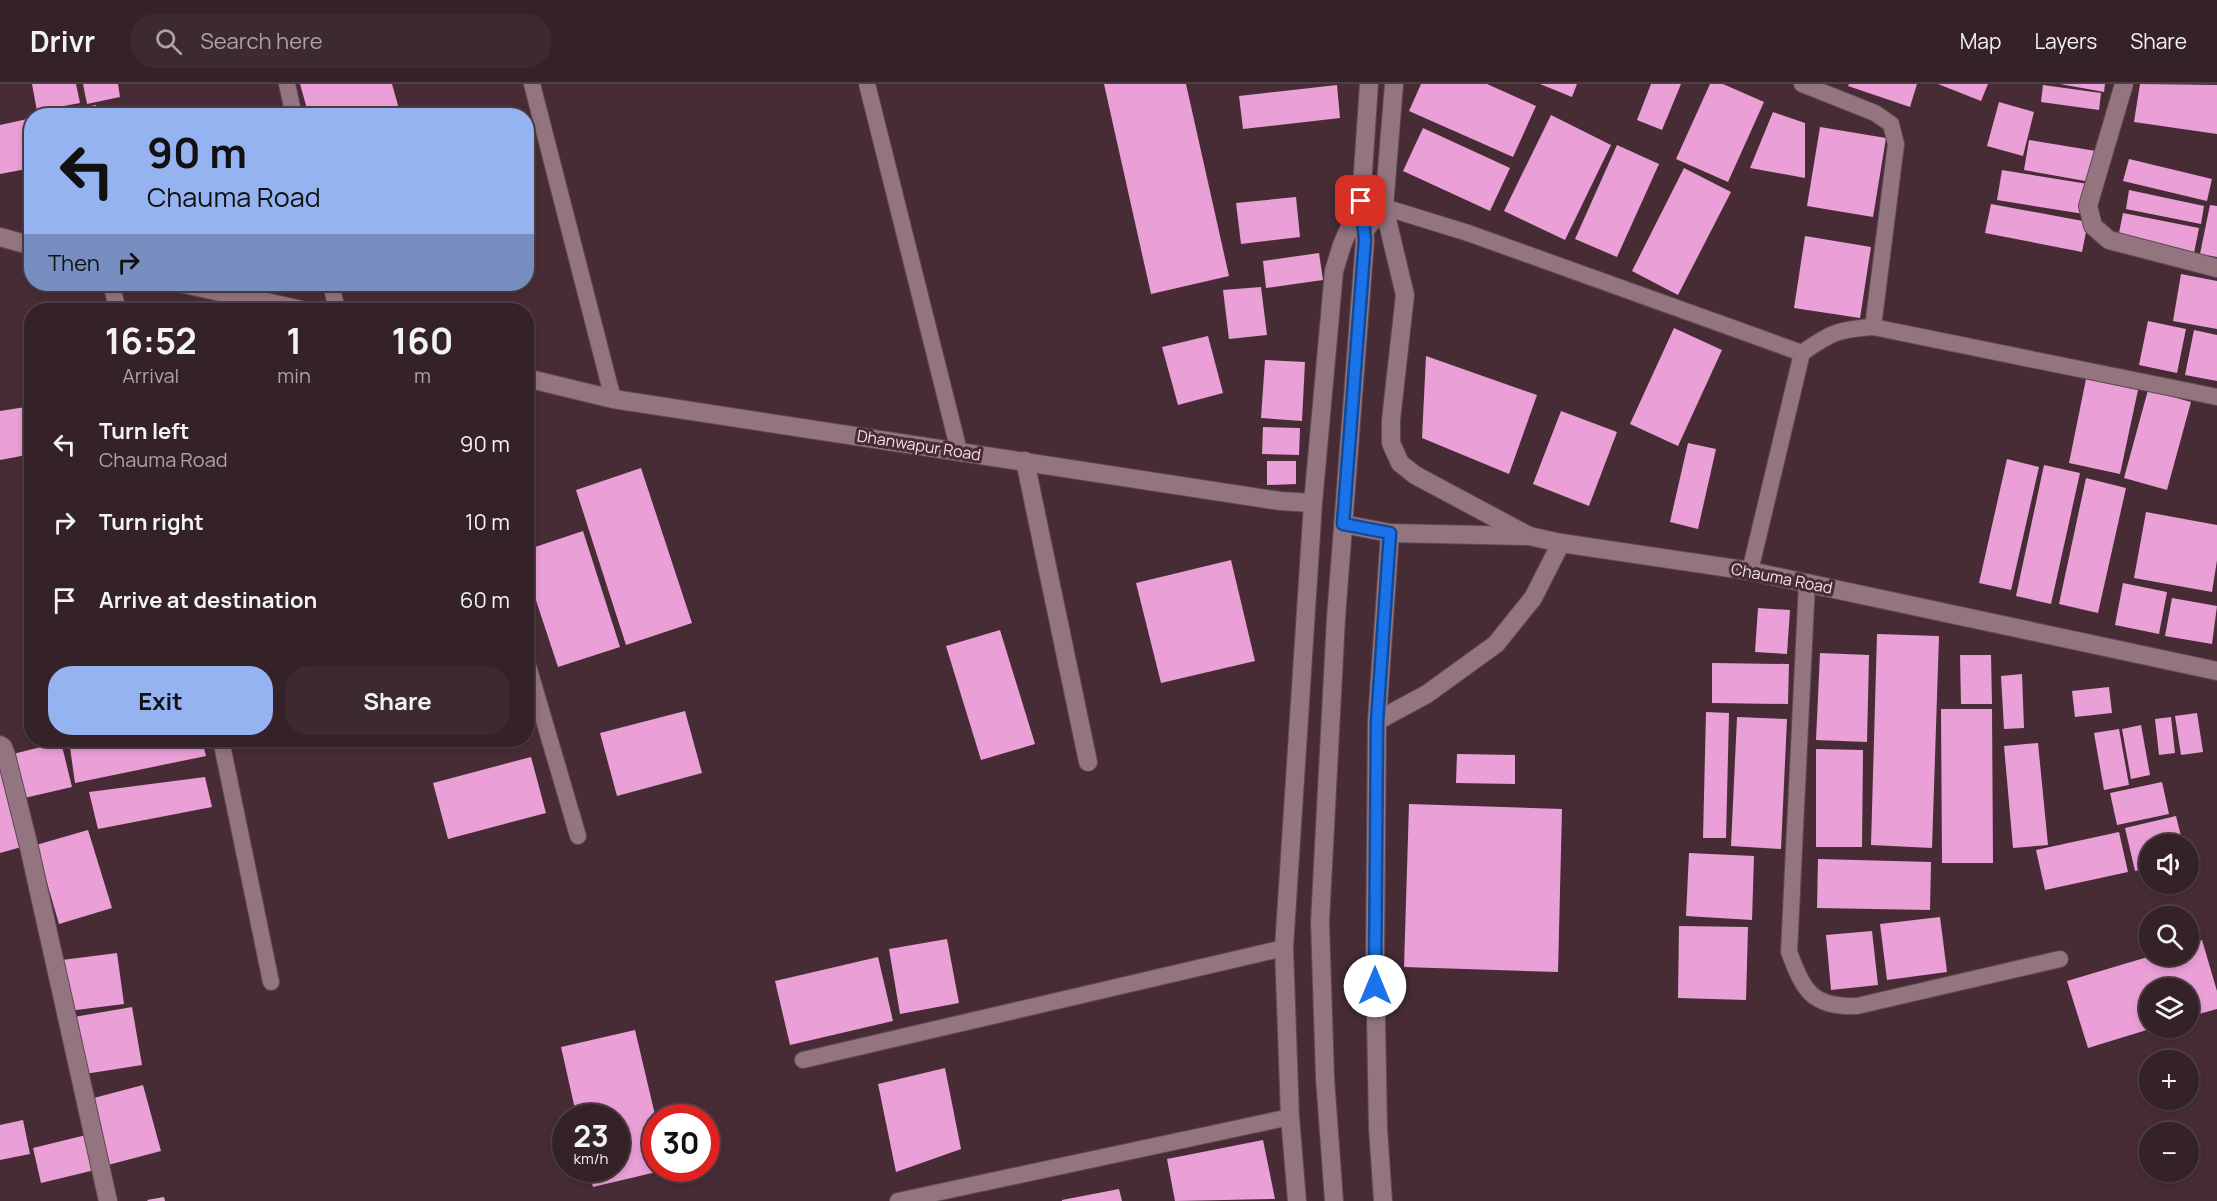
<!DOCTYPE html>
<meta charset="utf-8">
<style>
body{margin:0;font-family:Manrope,sans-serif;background:#3d2930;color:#f1f3f6;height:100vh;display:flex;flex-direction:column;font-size:22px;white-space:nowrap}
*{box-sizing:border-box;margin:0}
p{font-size:20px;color:#aaa3a8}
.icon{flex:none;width:33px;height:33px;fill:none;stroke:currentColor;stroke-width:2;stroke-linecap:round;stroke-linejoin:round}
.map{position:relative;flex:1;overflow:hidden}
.panel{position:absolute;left:24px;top:219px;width:510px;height:444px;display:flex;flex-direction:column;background:#352128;border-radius:24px;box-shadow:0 3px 9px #0003,0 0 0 2px #4f3e45}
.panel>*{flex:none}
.guide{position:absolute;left:24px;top:24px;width:510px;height:183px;border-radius:24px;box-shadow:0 3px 9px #0003,0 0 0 2px #4f3e45;background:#95b2f1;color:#111;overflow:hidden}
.tools{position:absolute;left:2139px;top:750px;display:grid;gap:12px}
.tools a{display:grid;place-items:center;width:60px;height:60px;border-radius:50%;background:#352128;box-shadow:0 3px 9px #0003,0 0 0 2px #4f3e45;font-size:30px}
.speed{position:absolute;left:552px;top:1020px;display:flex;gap:12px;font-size:30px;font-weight:700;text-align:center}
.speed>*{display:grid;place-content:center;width:78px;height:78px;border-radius:50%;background:#352128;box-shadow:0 3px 9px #0003,0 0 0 2px #4f3e45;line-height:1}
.speed small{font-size:15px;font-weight:400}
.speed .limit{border:9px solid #d22;background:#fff;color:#111}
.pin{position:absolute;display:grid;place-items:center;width:51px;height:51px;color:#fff;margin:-26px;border-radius:12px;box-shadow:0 3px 9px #0006}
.me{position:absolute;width:66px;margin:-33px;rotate:0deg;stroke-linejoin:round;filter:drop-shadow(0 0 4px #0008)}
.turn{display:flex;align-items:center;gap:21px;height:126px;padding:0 24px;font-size:27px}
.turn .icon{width:78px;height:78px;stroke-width:2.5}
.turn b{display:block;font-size:42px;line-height:51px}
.then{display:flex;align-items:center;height:57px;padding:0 24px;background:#0003;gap:12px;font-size:22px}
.eta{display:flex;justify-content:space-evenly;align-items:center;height:102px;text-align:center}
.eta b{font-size:36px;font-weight:700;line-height:42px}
.action{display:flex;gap:12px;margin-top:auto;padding:12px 24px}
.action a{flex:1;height:69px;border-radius:24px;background:#95b2f1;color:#111;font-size:24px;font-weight:700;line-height:69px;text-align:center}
.action a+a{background:#3d2930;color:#f1f3f6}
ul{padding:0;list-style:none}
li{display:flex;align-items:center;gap:18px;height:78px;padding:0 24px}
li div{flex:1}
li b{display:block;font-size:22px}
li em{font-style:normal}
header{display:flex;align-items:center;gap:36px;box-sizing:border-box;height:84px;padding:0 30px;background:#352128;border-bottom:2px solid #4f3e45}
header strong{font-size:28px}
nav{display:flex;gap:33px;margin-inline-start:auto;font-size:21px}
.search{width:420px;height:54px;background:#3d2930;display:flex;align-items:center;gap:15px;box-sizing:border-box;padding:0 21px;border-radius:24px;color:#aaa3a8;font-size:22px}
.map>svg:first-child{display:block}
.building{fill:#ea9fd7}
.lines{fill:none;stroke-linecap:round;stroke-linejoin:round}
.service-casing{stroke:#5f4952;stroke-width:18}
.minor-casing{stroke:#5f4952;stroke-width:20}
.tertiary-casing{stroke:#5f4952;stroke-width:20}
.service{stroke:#94747f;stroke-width:16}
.minor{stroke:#94747f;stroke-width:18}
.tertiary{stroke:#94747f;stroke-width:18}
.route-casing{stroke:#114b97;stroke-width:15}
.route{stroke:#1a73e8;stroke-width:10}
.labels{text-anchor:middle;stroke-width:6;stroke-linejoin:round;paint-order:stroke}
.street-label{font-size:16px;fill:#f2e0e6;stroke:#472c36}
</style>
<header>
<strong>Drivr</strong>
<div class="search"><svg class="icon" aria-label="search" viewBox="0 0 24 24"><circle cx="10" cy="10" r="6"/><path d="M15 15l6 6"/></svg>Search here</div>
<nav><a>Map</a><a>Layers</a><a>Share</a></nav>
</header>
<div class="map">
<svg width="2217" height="1117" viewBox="0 0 2217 1117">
<rect width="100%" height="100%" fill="#472c36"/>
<g class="building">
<polygon points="32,0 76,0 80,19 37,27"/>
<polygon points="83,0 118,0 120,13 87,20"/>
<polygon points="300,0 392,0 401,32 309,32"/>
<polygon points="1104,0 1186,0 1229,192 1151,210"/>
<polygon points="1421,0 1487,0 1536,22 1513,73 1409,27"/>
<polygon points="1540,0 1577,0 1572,13"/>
<polygon points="1651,0 1681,0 1662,46 1637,36"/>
<polygon points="1710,0 1723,0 1764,18 1728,98 1676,75"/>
<polygon points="1849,0 1917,0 1910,23 1848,2"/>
<polygon points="1938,0 1988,0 1981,17"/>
<polygon points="2060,0 2105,0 2104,8"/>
<polygon points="2140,0 2217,1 2217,50 2134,38"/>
<polygon points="1337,1 1340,34 1243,45 1239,12"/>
<polygon points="2043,1 2101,9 2099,26 2041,18"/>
<polygon points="1999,18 2034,28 2023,72 1987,62"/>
<polygon points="96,21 98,32 50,32 50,30"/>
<polygon points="1773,28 1805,39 1805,94 1750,84"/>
<polygon points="1551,31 1611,61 1565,156 1504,127"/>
<polygon points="32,34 32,84 0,90 0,41"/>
<polygon points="1820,43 1886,54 1873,133 1807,122"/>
<polygon points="1423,44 1510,84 1490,127 1403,87"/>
<polygon points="2029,56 2096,67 2091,98 2024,86"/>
<polygon points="1617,61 1659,80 1617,173 1575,155"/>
<polygon points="2129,75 2212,95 2207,117 2123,97"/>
<polygon points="1684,84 1731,108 1678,211 1632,187"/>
<polygon points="2002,86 2088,100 2084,130 1997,116"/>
<polygon points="2129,106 2204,122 2201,140 2126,125"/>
<polygon points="1296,113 1300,153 1241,160 1236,119"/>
<polygon points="1991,120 2088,138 2082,168 1985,149"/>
<polygon points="2210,121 2217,122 2217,173 2200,170"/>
<polygon points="2123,129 2199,144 2194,169 2118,154"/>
<polygon points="1805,152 1871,163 1860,234 1794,224"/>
<polygon points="1319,169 1323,196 1266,204 1263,177"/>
<polygon points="2181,190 2217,197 2217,245 2173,237"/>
<polygon points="1261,203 1267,251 1229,255 1223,206"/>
<polygon points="2148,237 2186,245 2177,289 2139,281"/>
<polygon points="1674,244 1722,266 1678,362 1630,340"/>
<polygon points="2194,246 2217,251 2217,297 2185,291"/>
<polygon points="1208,252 1223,309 1178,321 1162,263"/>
<polygon points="1426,272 1537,311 1509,390 1422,354"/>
<polygon points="1265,276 1305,278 1302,337 1261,334"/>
<polygon points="2086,295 2138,306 2120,390 2069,379"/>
<polygon points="2148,306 2191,318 2167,406 2124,394"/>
<polygon points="32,322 32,370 0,376 0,327"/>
<polygon points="1561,327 1617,348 1589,422 1533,400"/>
<polygon points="1263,343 1300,344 1299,371 1262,370"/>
<polygon points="1688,359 1716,365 1698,445 1670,438"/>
<polygon points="2007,375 2039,383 2011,506 1979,499"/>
<polygon points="1267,377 1296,377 1296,400 1267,401"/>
<polygon points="2044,381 2080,389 2051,520 2016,512"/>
<polygon points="641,384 692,539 626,561 576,406"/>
<polygon points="2086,394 2126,404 2098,529 2059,520"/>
<polygon points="32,423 32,454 30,454 25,425"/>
<polygon points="2146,428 2217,441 2217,476 2212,508 2134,494"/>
<polygon points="583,447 620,563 558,583 526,486 526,466"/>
<polygon points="1231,476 1255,577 1161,599 1136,499"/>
<polygon points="2123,499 2167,508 2159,550 2115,541"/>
<polygon points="2172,514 2217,522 2212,560 2165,552"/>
<polygon points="1758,524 1790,526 1787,570 1755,568"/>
<polygon points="1000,546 1035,660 981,676 946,562"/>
<polygon points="1877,550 1939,552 1932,764 1871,761"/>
<polygon points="1820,569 1869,571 1867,658 1816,656"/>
<polygon points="1960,571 1991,571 1992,620 1961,620"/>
<polygon points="1712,579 1789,580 1788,620 1712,619"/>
<polygon points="2022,590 2024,644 2004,645 2001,592"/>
<polygon points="2109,603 2112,629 2075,633 2072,607"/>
<polygon points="1941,625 1992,625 1993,779 1942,779"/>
<polygon points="685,627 702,689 617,712 600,649"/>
<polygon points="1706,628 1729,629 1726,754 1703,754"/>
<polygon points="2197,629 2203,668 2181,671 2175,632"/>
<polygon points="1737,633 1787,635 1781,765 1731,762"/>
<polygon points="2171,633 2175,669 2159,671 2155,635"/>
<polygon points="2141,641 2150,691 2131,695 2122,645"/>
<polygon points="2119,645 2129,701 2104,706 2094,649"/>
<polygon points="69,656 202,656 206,672 75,699"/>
<polygon points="61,658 72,703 20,715 9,671"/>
<polygon points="2038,659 2048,761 2013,764 2004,662"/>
<polygon points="1816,665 1863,666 1862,763 1816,763"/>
<polygon points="1457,670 1515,671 1515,700 1456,699"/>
<polygon points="0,672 25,762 0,769"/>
<polygon points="531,673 546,729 448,755 433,699"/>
<polygon points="205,693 212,723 98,745 89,708"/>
<polygon points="2162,698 2169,730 2117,741 2110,709"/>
<polygon points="1409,720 1562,725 1558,888 1404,883"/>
<polygon points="2176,732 2183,760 2150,760 2150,784 2135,787 2125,744"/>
<polygon points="88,746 112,824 59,840 36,761"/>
<polygon points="2119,748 2128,788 2045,806 2036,766"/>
<polygon points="1689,769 1754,772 1752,836 1686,832"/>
<polygon points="1818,775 1931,778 1930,826 1817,824"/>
<polygon points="1940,833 1947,888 1887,896 1880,840"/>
<polygon points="1679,842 1748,843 1746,916 1678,914"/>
<polygon points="1872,847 1878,901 1831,906 1826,851"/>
<polygon points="947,855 959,919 900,930 889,865"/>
<polygon points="2202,856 2217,907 2217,925 2188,933 2188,904 2150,904 2150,945 2088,964 2067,897 2151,872 2188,872 2188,860"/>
<polygon points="117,869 124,920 68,927 62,876"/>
<polygon points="878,873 893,937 790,961 775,897"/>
<polygon points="132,923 142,981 85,990 74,933"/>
<polygon points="635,946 656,1035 656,1084 669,1085 593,1103 588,1084 616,1084 616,1034 577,1034 561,963"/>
<polygon points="945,984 961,1065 896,1088 878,1000"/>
<polygon points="143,1001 161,1067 108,1081 90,1015"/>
<polygon points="23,1036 30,1070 0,1076 0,1041"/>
<polygon points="86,1051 95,1086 41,1099 33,1064"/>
<polygon points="1263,1056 1275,1115 1175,1117 1167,1075"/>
<polygon points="1119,1105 1122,1117 1062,1117 1062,1116"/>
<polygon points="164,1113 165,1117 148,1117 147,1116"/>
</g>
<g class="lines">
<defs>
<g id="service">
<polyline points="287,0 294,32"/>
<polyline points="532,0 613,315"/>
<polyline points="867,0 959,367"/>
<polyline points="1802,0 1875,29 1891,40 1896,60 1873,243"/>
<polyline points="1384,123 1468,149 1802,269"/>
<polyline points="111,200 118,226"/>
<polyline points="331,200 337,226"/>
<path d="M 1750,487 L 1802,269 C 1830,249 1839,245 1873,243 L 2217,313"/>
<path d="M 1807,498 L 1789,868 C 1804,907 1811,923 1857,922 L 2060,875"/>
<polyline points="526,575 578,752"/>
<polyline points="221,656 271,898"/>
<polyline points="803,976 1284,864"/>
<polyline points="898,1117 1290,1033"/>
</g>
<g id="minor">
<polyline points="2124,0 2088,122 2093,142 2109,156 2217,184"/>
<polyline points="1384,123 1405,211 1391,336 1391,359 1400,379 1415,391 1529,452"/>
<polyline points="0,153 32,162"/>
<polyline points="184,200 302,226"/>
<polyline points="526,294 613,315 1280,417 1313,419"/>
<polyline points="1025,377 1088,678"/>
<polyline points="1377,637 1427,610 1496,560 1533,514 1561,459"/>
<polyline points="0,661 3,663 6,671 29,763 108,1117"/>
<polyline points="1297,1117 1290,1033 1284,864 1313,419 1334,187 1342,161 1361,117"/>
<polyline points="1383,1117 1378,1044 1375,879 1377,637 1390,449"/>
</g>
<g id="tertiary">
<polyline points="1365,146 1384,123 1394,0"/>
<polyline points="1343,440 1390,449 1529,452 1561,459 1750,487 2217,587"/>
<polyline points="1334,1117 1325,994 1320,838 1336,534 1365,156 1361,117 1369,0"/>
</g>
</defs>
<use href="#service" class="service-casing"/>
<use href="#minor" class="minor-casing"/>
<use href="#tertiary" class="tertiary-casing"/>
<use href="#service" class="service"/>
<use href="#minor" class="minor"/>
<use href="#tertiary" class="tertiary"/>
</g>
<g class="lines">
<defs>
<polyline id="route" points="1361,117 1365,156 1343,440 1390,449 1377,637 1375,902"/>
</defs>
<use href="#route" class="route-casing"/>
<use href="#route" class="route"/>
</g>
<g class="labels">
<g class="street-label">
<text transform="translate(919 361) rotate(9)" y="6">Dhanwapur Road</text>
<text transform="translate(1782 494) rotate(11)" y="6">Chauma Road</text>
</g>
</g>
</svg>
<div class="tools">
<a><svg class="icon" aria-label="sound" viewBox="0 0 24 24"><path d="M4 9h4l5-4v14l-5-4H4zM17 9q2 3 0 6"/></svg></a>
<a><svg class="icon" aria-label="search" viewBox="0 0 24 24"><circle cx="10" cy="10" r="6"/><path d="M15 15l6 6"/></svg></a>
<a><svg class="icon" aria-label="layers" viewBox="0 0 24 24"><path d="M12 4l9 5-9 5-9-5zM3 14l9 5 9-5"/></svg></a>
<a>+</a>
<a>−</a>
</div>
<div class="speed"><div>23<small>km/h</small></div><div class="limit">30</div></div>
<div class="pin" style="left:1361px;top:117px;background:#d93025"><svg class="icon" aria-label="arrive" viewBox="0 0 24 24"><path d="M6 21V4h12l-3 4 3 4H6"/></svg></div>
<svg class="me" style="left:1375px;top:902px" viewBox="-20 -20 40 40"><circle r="19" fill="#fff"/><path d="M0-13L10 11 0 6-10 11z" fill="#1a73e8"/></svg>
<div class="guide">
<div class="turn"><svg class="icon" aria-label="left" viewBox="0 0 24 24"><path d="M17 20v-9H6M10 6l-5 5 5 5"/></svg><div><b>90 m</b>Chauma Road</div></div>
<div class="then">Then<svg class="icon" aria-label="right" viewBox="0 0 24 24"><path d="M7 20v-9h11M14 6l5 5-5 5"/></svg></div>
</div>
<section class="panel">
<div class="eta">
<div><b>16:52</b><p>Arrival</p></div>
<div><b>1</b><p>min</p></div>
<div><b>160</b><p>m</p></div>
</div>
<ul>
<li><svg class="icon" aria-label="left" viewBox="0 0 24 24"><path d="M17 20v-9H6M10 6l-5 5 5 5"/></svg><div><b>Turn left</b><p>Chauma Road</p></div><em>90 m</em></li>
<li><svg class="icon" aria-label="right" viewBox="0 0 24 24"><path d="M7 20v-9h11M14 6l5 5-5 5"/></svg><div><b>Turn right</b></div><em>10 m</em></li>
<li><svg class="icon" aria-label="arrive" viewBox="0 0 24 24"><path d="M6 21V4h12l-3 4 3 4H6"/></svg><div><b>Arrive at destination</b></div><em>60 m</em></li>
</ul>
<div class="action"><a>Exit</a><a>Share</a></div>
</section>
</div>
